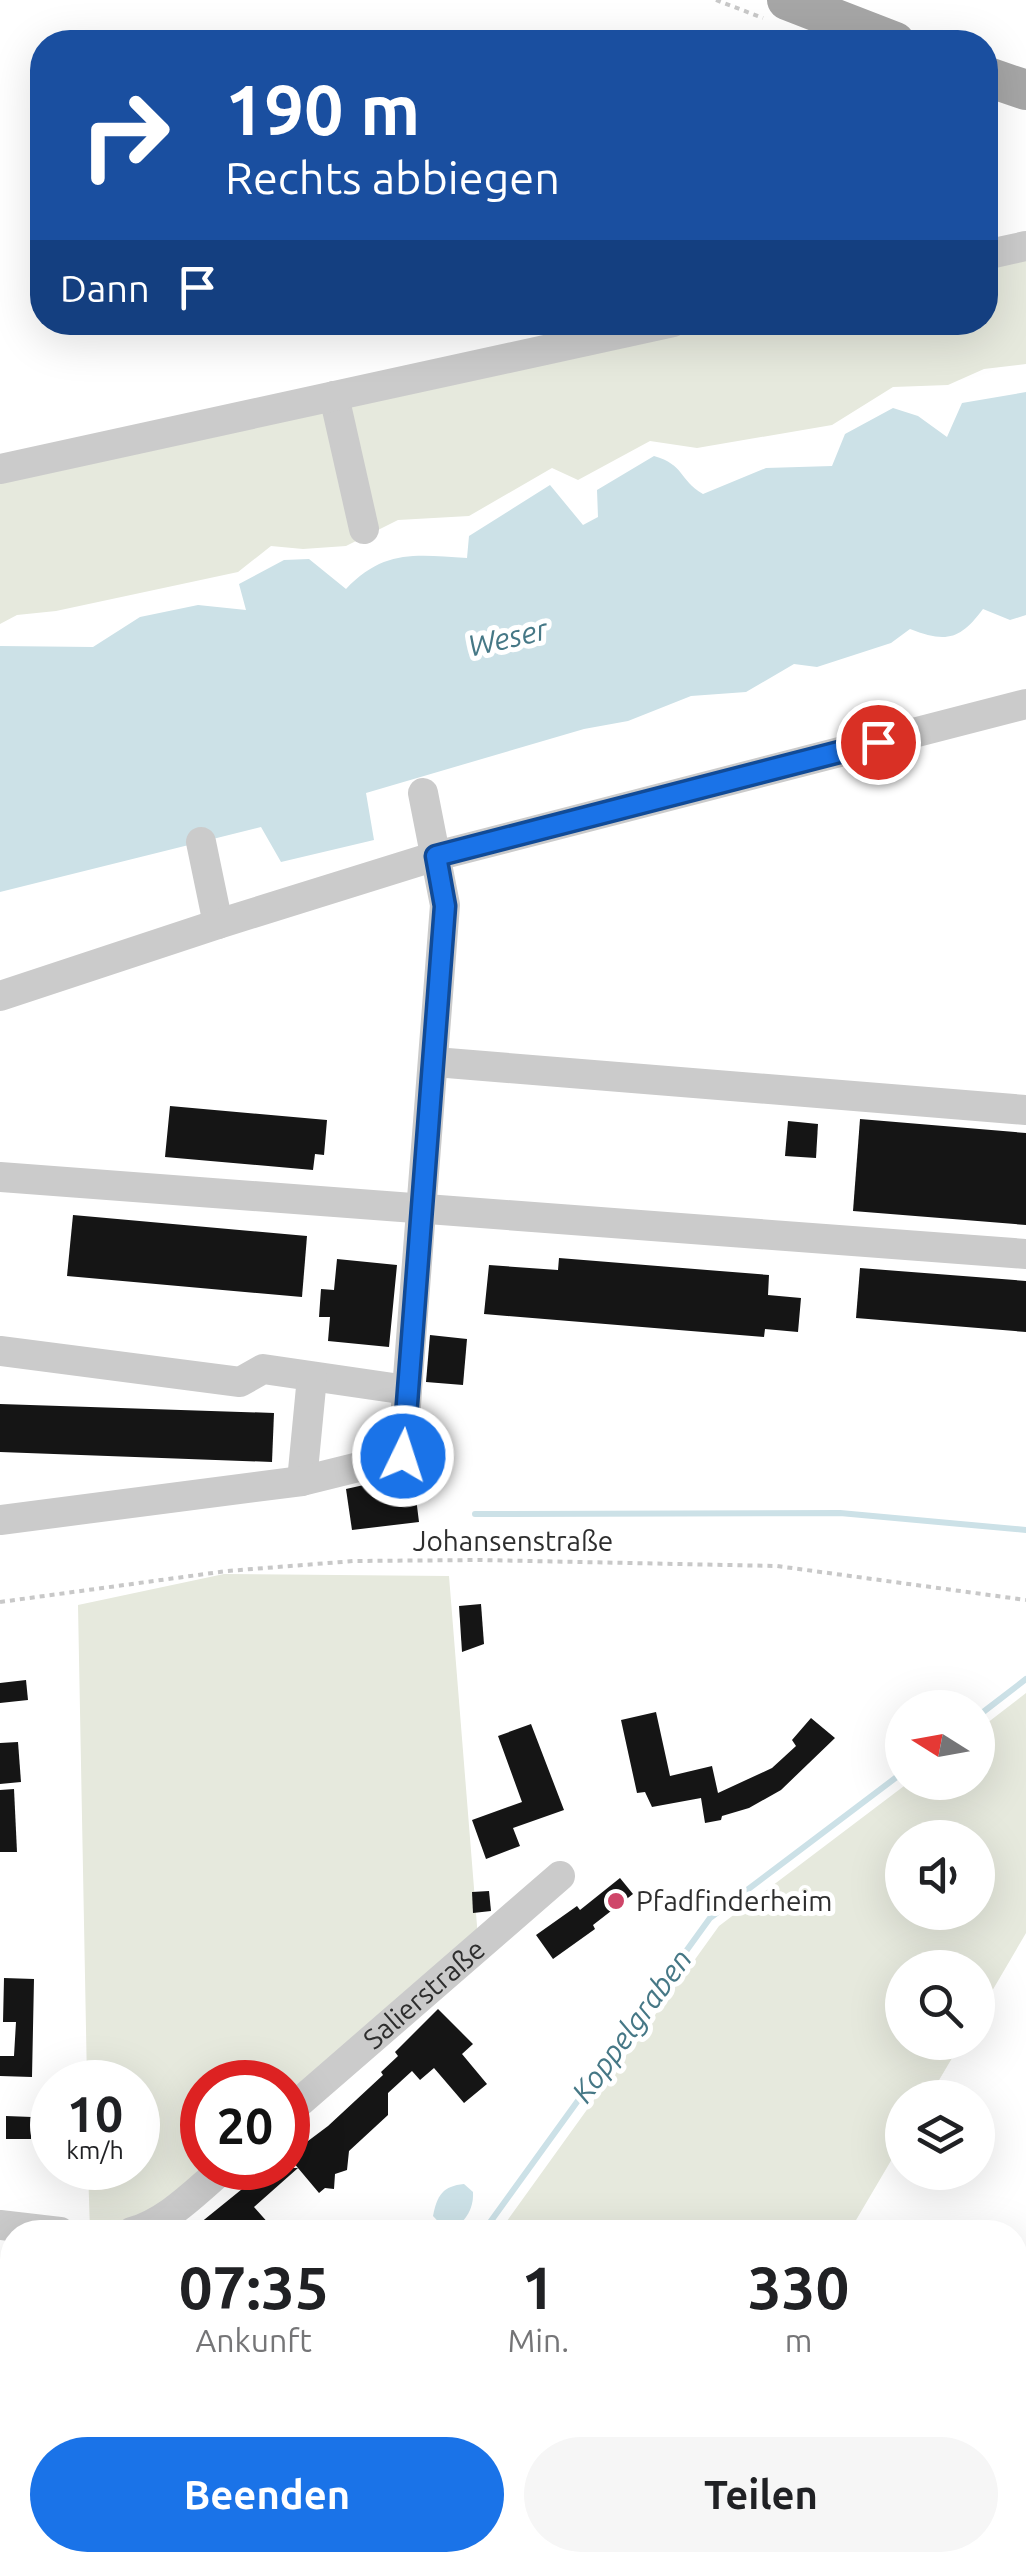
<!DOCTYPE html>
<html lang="de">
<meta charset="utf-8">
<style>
body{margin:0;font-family:Ubuntu,sans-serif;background:#f6f6f6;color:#202124;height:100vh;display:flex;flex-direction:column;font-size:38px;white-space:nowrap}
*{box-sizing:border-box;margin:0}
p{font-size:32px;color:#757577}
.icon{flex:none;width:55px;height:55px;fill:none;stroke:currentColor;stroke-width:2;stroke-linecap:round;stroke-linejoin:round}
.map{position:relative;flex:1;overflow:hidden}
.details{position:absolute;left:0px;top:2220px;width:1028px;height:352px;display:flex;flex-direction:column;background:#fff;border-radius:40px 40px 0 0;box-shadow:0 10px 40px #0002}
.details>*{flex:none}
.banner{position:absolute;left:30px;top:30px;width:968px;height:305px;border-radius:40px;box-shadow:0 10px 40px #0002;background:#1a4fa0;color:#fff;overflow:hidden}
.needle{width:65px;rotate:281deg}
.fabs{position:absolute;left:885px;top:1690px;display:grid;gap:20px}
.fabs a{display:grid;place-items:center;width:110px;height:110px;border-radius:50%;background:#fff;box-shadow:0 10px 40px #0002;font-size:50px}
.speed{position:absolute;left:30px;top:2060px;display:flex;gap:20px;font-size:50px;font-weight:700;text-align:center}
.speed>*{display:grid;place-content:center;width:130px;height:130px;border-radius:50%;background:#fff;box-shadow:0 10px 40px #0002;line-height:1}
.speed small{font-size:25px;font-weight:400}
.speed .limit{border:15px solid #d22;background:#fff;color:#111}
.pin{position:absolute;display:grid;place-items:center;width:85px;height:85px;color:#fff;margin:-42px;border:5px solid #fff;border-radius:50%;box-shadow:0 2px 10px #0007}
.me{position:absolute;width:110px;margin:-55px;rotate:4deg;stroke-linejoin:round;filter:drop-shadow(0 0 8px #0008)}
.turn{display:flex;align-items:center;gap:35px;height:210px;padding:0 30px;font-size:45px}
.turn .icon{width:130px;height:130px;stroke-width:2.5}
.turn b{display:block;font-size:70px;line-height:85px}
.then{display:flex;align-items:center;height:95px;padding:0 30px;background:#0003;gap:20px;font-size:38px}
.eta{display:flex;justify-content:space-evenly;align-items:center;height:170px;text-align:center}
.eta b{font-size:60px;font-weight:700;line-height:70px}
.action{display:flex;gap:20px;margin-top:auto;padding:20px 30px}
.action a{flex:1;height:115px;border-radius:60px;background:#1a73e8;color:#fff;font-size:40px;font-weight:700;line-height:115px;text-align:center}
.action a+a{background:#f6f6f6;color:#202124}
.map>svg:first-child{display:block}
.green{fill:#e6e9dd;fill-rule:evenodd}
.water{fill:#cce1e7}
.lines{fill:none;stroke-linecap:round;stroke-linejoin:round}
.stream{stroke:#cce1e7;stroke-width:6}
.building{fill:#151515}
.path{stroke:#c8c8c8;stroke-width:4;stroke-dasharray:5 5;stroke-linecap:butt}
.minor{stroke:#cbcbcb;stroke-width:30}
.major{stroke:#a6a6a6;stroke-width:40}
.route-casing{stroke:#114b97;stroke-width:25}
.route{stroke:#1a73e8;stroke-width:18}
.poi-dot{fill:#cf4669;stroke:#fff;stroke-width:4}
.labels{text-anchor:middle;stroke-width:10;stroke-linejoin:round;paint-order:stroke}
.street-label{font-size:28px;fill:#2e2e2e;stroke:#fff}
.poi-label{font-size:28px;fill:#2e2e2e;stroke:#fff;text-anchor:start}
.water-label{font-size:30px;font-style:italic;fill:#467886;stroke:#fff}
</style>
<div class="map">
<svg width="1026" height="2572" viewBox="0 0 1026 2572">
<rect width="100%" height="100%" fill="#fff"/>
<g class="green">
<polygon points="1026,254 1026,364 984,369 948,385 893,387 832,425 697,448 650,441 578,480 552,468 469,516 398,520 346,546 303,549 271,546 238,572 56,611 17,615 0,624 0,477 710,323 985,322 985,263"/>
<polygon points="224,1574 449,1576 478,1938 288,2102 288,2082 202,2082 202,2168 212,2168 122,2230 90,2231 88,2168 138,2168 138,2082 87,2082 78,1605"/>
<path d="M 1026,1693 L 1026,1933 L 978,2015 L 978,1968 L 902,1968 L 902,2042 L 961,2043 L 929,2097 L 902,2098 L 902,2142 L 849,2232 L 499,2232 L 719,1926 L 908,1783 L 978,1782 L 978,1730 ZM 902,1838 L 978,1838 L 978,1912 L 902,1912 Z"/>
<polygon points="0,2489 12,2490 12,2560 262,2560 277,2572 0,2572"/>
<polygon points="366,2560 635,2560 627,2572 365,2572"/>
</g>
<g class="water">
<path d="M 1026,392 L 1026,615 L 1010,620 L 983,609 C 960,640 946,643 910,629 L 891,643 L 817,667 L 794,664 L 746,692 L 691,696 L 628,721 L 584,729 L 366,793 L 374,840 L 281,862 L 261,827 L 0,892 L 0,646 L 93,647 L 140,617 L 198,605 L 246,610 L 239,584 L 284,560 L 309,559 L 346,589 C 384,549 416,555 467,558 L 469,536 L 550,485 L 583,525 L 598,517 L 597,490 L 654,456 C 685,465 678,479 703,494 L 766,468 L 832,466 L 845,434 L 893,408 L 918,416 L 947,437 L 962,403 Z"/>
<path d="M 464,2184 L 473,2192 C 474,2210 464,2224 448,2232 L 433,2216 C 437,2195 443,2186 464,2184 Z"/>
</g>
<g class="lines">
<g class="stream">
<polyline points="475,1514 840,1513 1026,1530"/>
<polyline points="978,1716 1026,1679"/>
<polyline points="483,2232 710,1918 902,1773"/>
<polyline points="352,2572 353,2560"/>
</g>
</g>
<g class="building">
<polygon points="170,1106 327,1120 324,1155 315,1154 313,1170 165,1157"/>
<polygon points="860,1119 1026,1133 1026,1225 853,1211"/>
<polygon points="788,1121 818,1124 816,1158 785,1156"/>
<polygon points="73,1215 307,1236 302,1297 67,1276"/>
<polygon points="559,1258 769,1275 768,1295 801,1298 798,1332 765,1329 764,1337 484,1314 489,1265 558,1270"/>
<polygon points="337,1259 397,1265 389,1347 328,1341 330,1317 319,1317 321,1289 334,1290"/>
<polygon points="860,1268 1026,1281 1026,1332 856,1318"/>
<polygon points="430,1335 467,1339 463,1385 426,1382"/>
<polygon points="0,1404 274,1413 272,1462 0,1452"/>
<polygon points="413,1474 419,1522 352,1530 346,1489"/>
<polygon points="481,1604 484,1644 462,1652 459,1606"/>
<polygon points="26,1680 28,1700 0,1703 0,1683"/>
<polygon points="656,1712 670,1776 712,1766 718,1793 772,1768 796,1746 792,1740 811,1718 835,1738 781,1790 749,1808 722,1816 721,1820 705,1823 701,1798 652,1807 645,1792 637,1793 621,1720"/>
<polygon points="531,1724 564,1810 513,1828 520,1846 486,1859 472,1820 522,1802 498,1736"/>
<polygon points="18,1742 21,1782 0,1784 0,1743"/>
<polygon points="14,1789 17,1852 0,1852 0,1790"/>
<polygon points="620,1878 633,1894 593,1925 595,1929 553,1959 536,1935 577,1906 580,1910"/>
<polygon points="489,1891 491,1911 473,1913 472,1892"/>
<polygon points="4,1978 34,1979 32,2077 0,2076 0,2056 14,2056 16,2022 3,2022"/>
<polygon points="438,2009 473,2044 462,2054 487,2084 464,2103 434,2068 420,2080 412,2071 388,2093 388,2115 349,2151 347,2170 335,2174 334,2189 325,2188 319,2193 298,2168 254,2207 270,2225 261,2232 189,2232 268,2168 298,2168 288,2156 328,2126 383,2075 381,2072 398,2056 395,2052"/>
<polygon points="6,2116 32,2117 31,2139 6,2139"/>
</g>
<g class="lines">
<g class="path">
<polyline points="716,0 763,18"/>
<polyline points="0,1602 227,1571 354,1561 481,1560 777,1566 1026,1600"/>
<polyline points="1015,2415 1026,2401"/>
<polyline points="470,2560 488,2572"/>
<polyline points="893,2572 902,2560"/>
</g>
<g class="minor">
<polyline points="985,255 1026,246"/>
<polyline points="334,396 364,529"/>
<polyline points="0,469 673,322"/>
<polyline points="201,842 218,924"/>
<polyline points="0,996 218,924 436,856 1026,704"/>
<polyline points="435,1062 1026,1110"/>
<polyline points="0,1177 1026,1254"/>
<polyline points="0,1351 240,1382 263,1369 407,1390 445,905 423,793"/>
<polyline points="302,1481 312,1377"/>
<polyline points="0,1520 302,1481 403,1456 407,1390"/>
<path id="s1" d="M 288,2112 L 560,1876"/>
<polyline points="0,2225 60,2232"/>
<path d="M 132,2232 C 169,2221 195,2192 224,2168"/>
</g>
<g class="major">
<polyline points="787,0 895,42"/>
<polyline points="985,76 1026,90"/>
</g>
</g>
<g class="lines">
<defs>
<polyline id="route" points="403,1456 445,906 436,856 878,742"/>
</defs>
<use href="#route" class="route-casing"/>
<use href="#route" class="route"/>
</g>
<circle class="poi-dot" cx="616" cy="1901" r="10"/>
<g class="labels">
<g class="street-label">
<text x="513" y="1551">Johansenstraße</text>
<text dy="10" stroke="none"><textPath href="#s1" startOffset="180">Salierstraße</textPath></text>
</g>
<g class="poi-label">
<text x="636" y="1911">Pfadfinderheim</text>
</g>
<g class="water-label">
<text transform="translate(508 638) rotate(-13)" y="10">Weser</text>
<text transform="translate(632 2026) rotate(-54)" y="10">Koppelgraben</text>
</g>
</g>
</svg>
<div class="fabs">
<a><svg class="needle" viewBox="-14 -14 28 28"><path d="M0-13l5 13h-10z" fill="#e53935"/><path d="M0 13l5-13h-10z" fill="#757577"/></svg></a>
<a><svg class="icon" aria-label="sound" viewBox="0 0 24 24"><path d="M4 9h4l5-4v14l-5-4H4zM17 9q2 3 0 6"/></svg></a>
<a><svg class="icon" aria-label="search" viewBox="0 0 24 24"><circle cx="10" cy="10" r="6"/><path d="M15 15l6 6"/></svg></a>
<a><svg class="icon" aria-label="layers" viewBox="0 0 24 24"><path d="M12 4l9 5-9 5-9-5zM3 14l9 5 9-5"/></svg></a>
</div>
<div class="speed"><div>10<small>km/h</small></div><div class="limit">20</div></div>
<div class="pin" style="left:878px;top:742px;background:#d93025"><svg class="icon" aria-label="arrive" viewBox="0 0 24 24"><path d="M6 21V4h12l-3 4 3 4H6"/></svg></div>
<svg class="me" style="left:403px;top:1456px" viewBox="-20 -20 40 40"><circle r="17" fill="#1a73e8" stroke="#fff" stroke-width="3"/><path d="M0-11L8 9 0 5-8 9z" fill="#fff"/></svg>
<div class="banner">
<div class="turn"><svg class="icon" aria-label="right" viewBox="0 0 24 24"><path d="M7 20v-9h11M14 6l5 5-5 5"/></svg><div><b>190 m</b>Rechts abbiegen</div></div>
<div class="then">Dann<svg class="icon" aria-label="arrive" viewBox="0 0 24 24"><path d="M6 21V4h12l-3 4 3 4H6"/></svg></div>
</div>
<section class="details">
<div class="eta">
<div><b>07:35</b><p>Ankunft</p></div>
<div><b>1</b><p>Min.</p></div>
<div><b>330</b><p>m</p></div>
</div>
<div class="action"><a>Beenden</a><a>Teilen</a></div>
</section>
</div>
